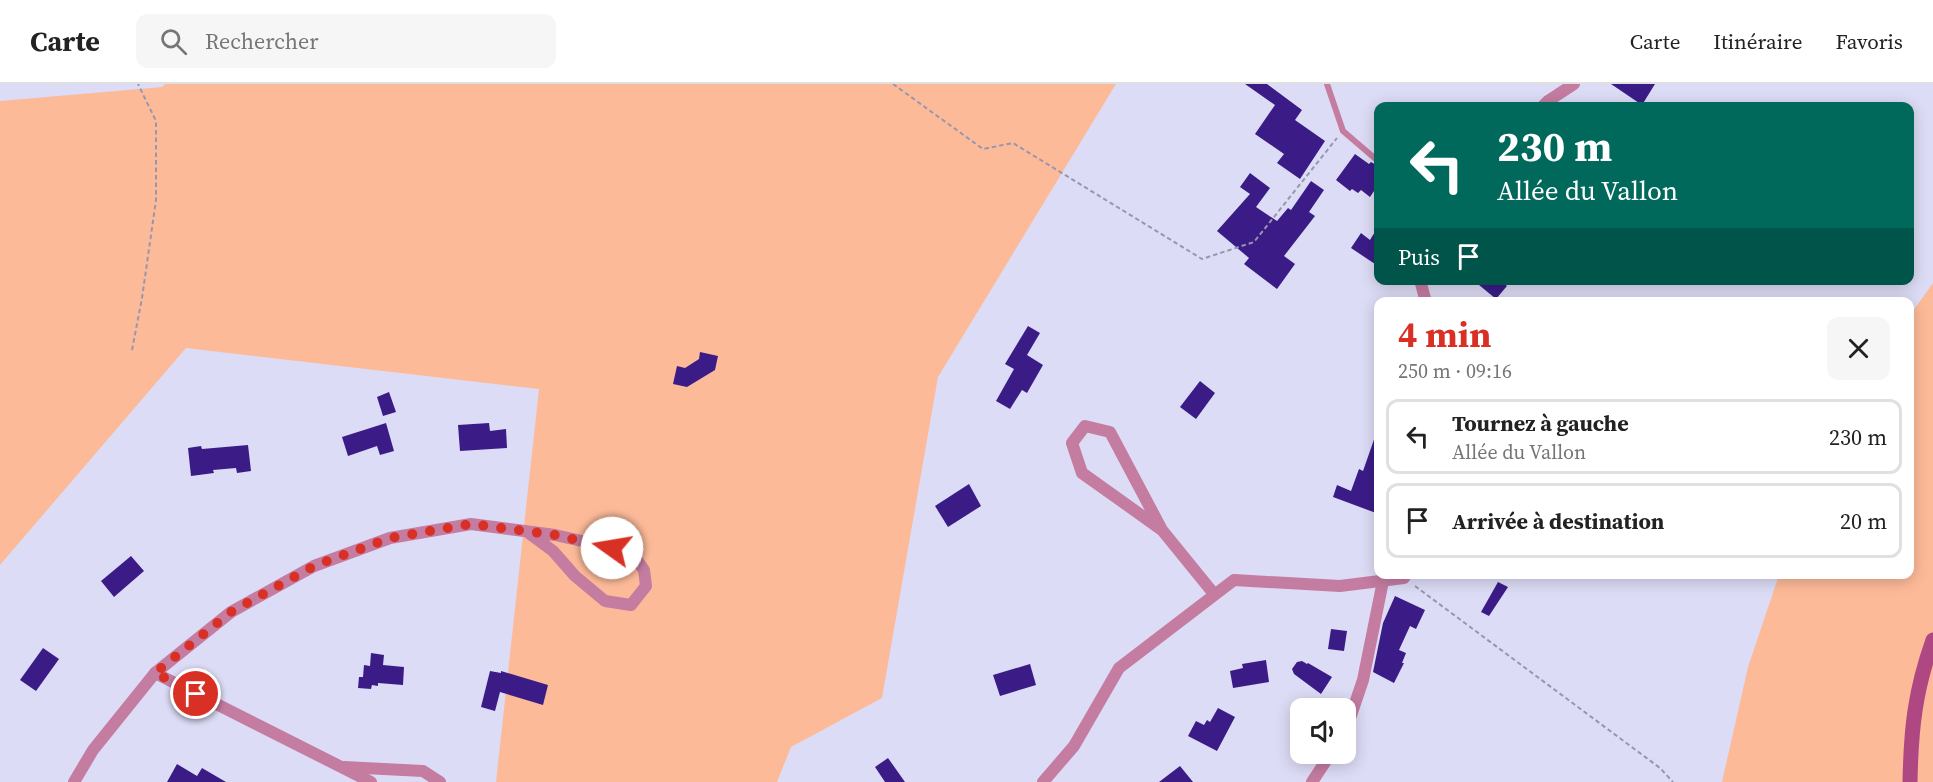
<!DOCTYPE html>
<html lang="fr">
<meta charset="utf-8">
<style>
body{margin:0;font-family:"Source Serif 4",serif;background:#f6f6f6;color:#222;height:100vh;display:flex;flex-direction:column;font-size:22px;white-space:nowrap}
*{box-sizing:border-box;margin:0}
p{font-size:20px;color:#767676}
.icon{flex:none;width:33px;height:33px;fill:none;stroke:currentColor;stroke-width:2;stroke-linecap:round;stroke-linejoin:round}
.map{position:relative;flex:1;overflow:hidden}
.details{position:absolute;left:1374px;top:213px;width:540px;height:282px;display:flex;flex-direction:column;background:#fff;border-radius:12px;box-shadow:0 3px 15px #0003}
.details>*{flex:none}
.top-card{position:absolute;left:1374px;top:18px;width:540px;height:183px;border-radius:12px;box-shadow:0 3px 15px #0003;background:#00695c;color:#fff;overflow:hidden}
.fabs{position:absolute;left:1290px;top:614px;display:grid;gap:12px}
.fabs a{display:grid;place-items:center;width:66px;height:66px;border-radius:12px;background:#fff;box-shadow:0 3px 15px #0003;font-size:30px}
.pin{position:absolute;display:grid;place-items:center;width:51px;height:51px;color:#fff;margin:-26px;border:3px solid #fff;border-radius:50%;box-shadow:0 2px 6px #0007}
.me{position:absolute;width:66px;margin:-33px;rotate:283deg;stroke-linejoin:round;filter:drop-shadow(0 0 4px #0008)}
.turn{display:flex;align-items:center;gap:21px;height:126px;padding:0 24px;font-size:27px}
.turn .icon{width:78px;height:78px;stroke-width:2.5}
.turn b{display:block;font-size:42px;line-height:51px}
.then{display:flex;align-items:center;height:57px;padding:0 24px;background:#0003;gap:12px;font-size:22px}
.round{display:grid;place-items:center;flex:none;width:63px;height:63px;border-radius:12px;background:#f6f6f6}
.summary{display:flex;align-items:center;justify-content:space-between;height:102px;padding:0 24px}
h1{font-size:36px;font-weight:700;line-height:45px;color:#d93025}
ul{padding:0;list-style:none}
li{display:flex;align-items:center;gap:18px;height:75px;margin:0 12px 9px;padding:0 12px;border:3px solid #e0e0e0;border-radius:12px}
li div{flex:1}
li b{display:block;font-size:22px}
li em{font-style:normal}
header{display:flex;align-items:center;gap:36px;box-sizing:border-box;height:84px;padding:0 30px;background:#fff;border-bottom:2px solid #e0e0e0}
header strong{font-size:28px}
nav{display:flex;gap:33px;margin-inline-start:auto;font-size:21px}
.search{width:420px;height:54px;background:#f6f6f6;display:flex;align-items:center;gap:15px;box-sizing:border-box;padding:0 21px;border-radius:12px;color:#767676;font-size:22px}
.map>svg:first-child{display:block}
.green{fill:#fdba99}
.building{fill:#3b1c87}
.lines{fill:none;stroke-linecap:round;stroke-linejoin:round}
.path{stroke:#9896af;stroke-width:2;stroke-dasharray:4.5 3;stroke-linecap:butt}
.lane{stroke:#c47ca1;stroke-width:6}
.street{stroke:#c47ca1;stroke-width:12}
.secondary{stroke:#af4783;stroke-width:15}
.route{stroke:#d93025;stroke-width:10;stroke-dasharray:0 18}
</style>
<header>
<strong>Carte</strong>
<div class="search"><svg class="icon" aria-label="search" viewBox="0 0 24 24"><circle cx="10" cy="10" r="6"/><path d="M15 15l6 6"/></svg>Rechercher</div>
<nav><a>Carte</a><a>Itinéraire</a><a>Favoris</a></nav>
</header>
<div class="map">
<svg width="1933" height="698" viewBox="0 0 1933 698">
<rect width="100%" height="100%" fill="#dddcf6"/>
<g class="green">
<polygon points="165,0 1116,0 938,293 882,614 791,663 777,698 496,698 539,305 186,264 0,481 0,17 162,3"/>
<polygon points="1933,199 1933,698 1722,698 1748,583 1779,491 1910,490 1910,231"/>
</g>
<g class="building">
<polygon points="1245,0 1267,0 1302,26 1295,36 1325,57 1300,95 1277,79 1284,70 1255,50 1275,21"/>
<polygon points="1611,0 1655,0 1642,21"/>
<polygon points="1355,70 1369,80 1371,78 1378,82 1378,101 1370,113 1361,106 1358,109 1352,105 1350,107 1336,96"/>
<polygon points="1250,89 1270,104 1256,123 1277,137 1288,124 1291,126 1311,97 1324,106 1309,128 1315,132 1284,172 1295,180 1277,205 1244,180 1249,174 1217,147 1250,110 1240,103"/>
<polygon points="1378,143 1378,182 1351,164 1361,149 1370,156"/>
<polygon points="1473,196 1500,196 1507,202 1496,215"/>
<polygon points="1028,242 1040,249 1027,271 1043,281 1027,309 1022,306 1010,325 996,317 1014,285 1005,280"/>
<polygon points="700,268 718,272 715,286 687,303 673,300 677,282 685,284 699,275"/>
<polygon points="1200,297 1215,309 1196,335 1180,323"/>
<polygon points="389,308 396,328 383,332 377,313"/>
<polygon points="386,339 394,367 380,371 377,362 348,372 342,353"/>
<polygon points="489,339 490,347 506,345 507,364 460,367 458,341"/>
<polygon points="1377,347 1378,422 1376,429 1333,413 1337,401 1351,407 1359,385 1363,387"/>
<polygon points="248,361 251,387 237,389 236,384 213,386 214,389 191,392 188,364 201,362 202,365"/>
<polygon points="969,400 981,422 948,443 935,422"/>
<polygon points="131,472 144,487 114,513 101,497"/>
<polygon points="1498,498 1508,503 1489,532 1481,528"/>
<polygon points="1395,512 1425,526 1416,545 1410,542 1399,566 1406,569 1402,579 1404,579 1394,599 1373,588 1383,539"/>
<polygon points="1331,545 1347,547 1344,567 1328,565"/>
<polygon points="43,564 59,575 36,607 20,596"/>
<polygon points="371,569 384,571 383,581 404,583 403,601 378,599 378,602 372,601 371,605 358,604 359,593 363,593 364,581 370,582"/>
<polygon points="1266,576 1269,598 1233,604 1230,587 1243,584 1242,580"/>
<polygon points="1302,577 1307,580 1308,579 1332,593 1321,610 1294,590 1292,585 1297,578"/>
<polygon points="1030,580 1036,601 1000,612 993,591"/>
<polygon points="490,587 501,589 501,587 548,601 543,621 500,608 495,627 481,623"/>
<polygon points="1218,624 1235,633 1217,667 1188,652 1196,637 1204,641 1207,636 1210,638"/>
<polygon points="888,674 905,698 885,698 875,683"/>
<polygon points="177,680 197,692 202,684 226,698 167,698"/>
<polygon points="1180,682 1193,698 1159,698"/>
</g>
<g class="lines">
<g class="path">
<polyline points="893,0 983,65 1013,59 1202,175 1254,158 1337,54"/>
<polyline points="132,266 142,214 156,116 156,37 138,0"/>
<polyline points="1415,502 1660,684 1673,698"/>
</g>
<polyline class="lane" points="1327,0 1343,47 1378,77"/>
<g class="street">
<polyline points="1543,22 1548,17 1574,0"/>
<polyline points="1420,196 1426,218"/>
<polyline points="1162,446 1082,389 1072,359 1085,342 1110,348 1162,446 1214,510"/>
<polyline points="155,589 371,698"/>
<polyline points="1346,646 1363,596 1383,497"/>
<polyline points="344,683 423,687 440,698"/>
<polyline points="74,698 93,666 155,589 231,528 314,482 390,454 471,440 555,451 631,468 644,486 646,502 631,521 605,517 575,492 553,467 526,447"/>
<polyline points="1043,698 1074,662 1119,584 1234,496 1340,502 1404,494 1406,490"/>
<polyline points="1312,698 1331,669"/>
</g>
<path class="secondary" d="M 1910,698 C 1911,644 1915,607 1933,556"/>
</g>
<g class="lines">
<polyline class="route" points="196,610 155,589 231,528 314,482 390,454 471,440 555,451 612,464"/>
</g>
</svg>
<div class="fabs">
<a><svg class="icon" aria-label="sound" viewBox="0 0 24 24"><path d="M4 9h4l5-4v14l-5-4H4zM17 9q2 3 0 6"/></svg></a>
</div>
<div class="pin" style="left:196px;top:610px;background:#d93025"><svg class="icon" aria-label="arrive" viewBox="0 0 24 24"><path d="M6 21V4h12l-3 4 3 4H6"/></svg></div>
<svg class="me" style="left:612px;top:464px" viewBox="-20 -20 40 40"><circle r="19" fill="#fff"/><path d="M0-13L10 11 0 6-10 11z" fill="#d93025"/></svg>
<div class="top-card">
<div class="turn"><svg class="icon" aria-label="left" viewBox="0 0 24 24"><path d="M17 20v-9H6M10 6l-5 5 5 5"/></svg><div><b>230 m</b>Allée du Vallon</div></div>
<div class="then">Puis<svg class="icon" aria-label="arrive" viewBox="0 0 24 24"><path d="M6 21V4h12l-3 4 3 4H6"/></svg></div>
</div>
<section class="details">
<div class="summary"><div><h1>4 min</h1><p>250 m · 09:16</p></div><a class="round"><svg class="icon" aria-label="close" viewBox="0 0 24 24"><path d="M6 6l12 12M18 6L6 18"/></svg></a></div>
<ul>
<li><svg class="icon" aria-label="left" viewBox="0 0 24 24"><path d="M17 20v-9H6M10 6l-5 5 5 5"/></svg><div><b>Tournez à gauche</b><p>Allée du Vallon</p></div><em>230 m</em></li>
<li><svg class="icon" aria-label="arrive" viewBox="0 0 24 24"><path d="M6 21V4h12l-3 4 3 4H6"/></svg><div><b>Arrivée à destination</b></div><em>20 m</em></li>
</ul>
</section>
</div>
